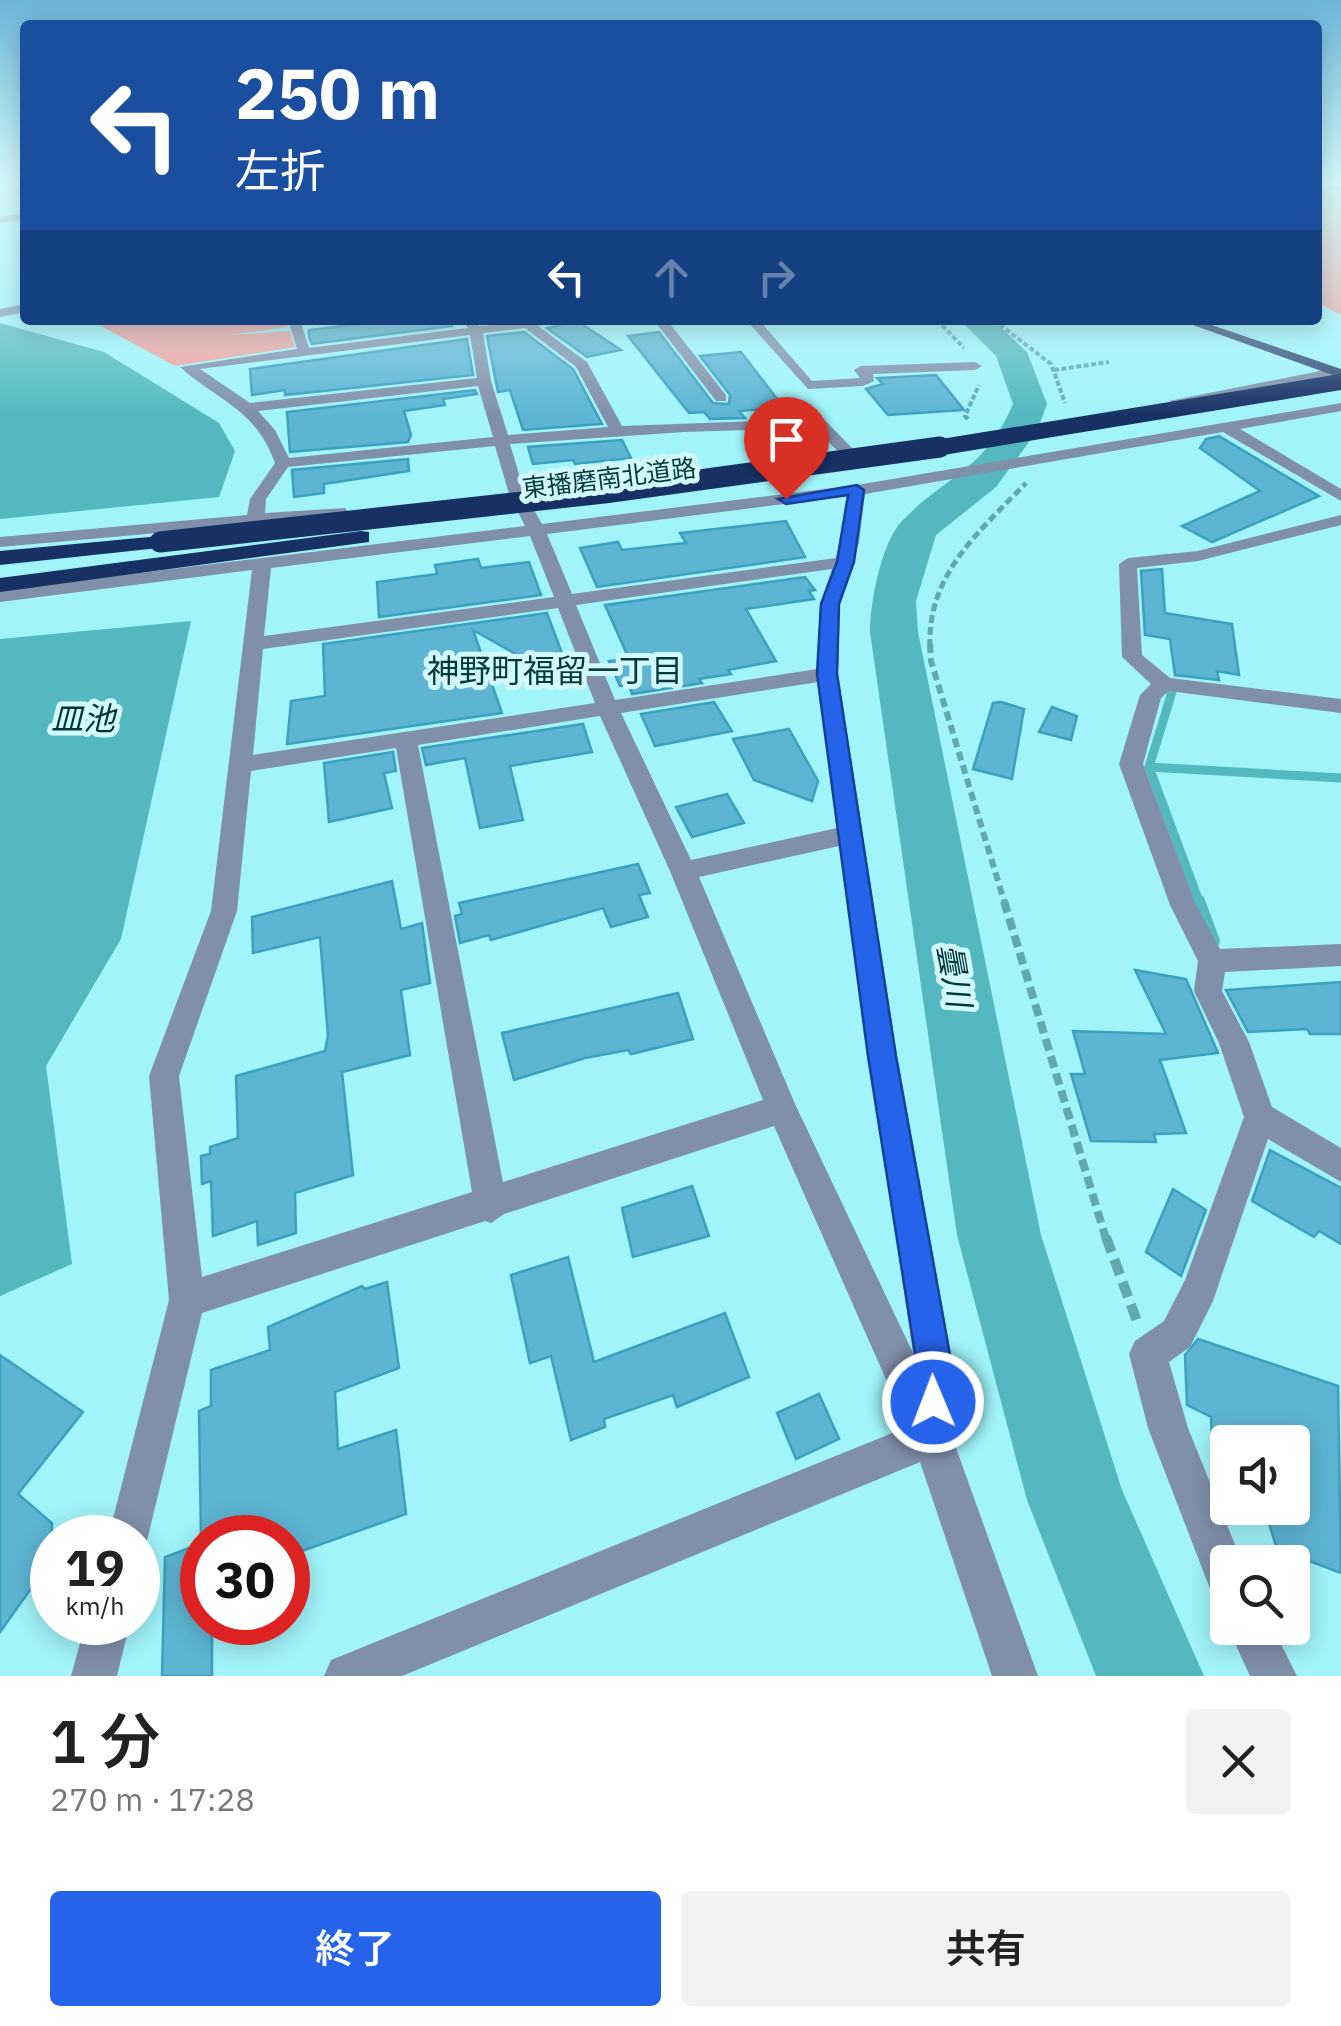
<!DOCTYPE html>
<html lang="ja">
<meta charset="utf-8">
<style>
body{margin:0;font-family:"IBM Plex Sans","Noto Sans JP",sans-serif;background:#f2f2f2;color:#222;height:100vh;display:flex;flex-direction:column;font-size:38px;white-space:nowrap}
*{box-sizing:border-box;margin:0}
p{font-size:32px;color:#767676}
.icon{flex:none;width:55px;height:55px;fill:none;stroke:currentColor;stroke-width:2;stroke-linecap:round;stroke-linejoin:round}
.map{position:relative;height:1676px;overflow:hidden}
.sheet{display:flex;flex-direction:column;background:#fff;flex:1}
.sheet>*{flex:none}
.banner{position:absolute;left:20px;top:20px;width:1302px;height:305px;border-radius:10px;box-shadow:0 5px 25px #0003;background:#1a4fa0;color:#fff;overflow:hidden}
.controls{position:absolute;left:1210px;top:1425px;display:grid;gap:20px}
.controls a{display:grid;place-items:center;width:100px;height:100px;border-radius:10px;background:#fff;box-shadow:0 5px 25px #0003;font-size:50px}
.speed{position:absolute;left:30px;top:1515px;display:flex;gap:20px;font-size:50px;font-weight:700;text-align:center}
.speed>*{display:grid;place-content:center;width:130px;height:130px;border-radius:50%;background:#fff;box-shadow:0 5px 25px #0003;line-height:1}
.speed small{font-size:25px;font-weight:400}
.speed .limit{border:15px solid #d22;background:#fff;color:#111}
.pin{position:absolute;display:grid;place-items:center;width:85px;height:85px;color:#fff;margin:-102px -42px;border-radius:50% 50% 50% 0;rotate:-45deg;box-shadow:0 0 10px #0007}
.pin .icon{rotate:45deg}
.me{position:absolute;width:110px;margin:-55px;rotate:359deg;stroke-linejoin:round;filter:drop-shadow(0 0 8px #0008)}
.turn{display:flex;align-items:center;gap:35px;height:210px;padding:0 50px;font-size:45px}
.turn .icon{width:130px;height:130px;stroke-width:2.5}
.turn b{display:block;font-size:70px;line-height:85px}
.lanes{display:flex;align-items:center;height:95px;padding:0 50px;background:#0003;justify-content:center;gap:50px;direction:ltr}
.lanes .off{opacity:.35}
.round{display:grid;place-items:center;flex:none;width:105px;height:105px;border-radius:10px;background:#f2f2f2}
.summary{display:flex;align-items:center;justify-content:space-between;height:170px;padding:0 50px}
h1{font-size:60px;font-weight:600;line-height:75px}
.primary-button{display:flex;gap:20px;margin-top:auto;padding:20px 50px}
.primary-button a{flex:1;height:115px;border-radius:10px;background:#2563eb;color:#fff;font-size:40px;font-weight:600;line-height:115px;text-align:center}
.primary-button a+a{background:#f2f2f2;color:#222}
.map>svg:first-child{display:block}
.green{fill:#f0a19e}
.water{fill:#53b8c0}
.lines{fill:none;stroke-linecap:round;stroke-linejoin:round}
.stream-far1{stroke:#53b8c0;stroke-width:9}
.stream{stroke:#53b8c0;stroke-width:12}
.river{fill:#53b8c0;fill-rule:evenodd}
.building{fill:#5db5d3;stroke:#3ca0bf;stroke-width:2.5}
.path-far4{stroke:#62a9ae;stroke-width:4;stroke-dasharray:5 2.5;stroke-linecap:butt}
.path-far3{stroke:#62a9ae;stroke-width:5;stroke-dasharray:8 4;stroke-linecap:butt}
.path-far2{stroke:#62a9ae;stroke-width:6;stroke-dasharray:9 5;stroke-linecap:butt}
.path-far1{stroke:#62a9ae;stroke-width:8;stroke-dasharray:12 6;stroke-linecap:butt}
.path{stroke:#62a9ae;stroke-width:10;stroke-dasharray:16 8;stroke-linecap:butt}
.minor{fill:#8190aa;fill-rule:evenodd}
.major{fill:#334a77;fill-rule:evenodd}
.highway{fill:#173164;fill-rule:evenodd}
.highway-bridge-far1{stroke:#173164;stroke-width:16}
.highway-bridge{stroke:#173164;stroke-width:21}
.route{fill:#2563eb;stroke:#184099;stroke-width:2.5}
.labels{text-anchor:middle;stroke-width:10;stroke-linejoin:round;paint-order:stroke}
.far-street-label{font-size:25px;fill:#05393d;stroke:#d2f9fc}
.neighbourhood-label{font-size:32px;fill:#05393d;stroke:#d2f9fc}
.water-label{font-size:32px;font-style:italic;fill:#023538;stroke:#d2f9fc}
</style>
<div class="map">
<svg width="1341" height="1676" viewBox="0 0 1341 1676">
<rect width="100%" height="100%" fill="#a0f4fa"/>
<g class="green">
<polygon points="1318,192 1341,192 1341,315 1318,303"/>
<polygon points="90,320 286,320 288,327 231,335 290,331 295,347 175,366"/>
</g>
<g class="water">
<polygon points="0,323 104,352 219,423 235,451 219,497 0,519"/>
<polygon points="191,621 121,939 46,1066 72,1264 0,1296 0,639"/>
</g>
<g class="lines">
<g class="stream-far1">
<polyline points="1172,692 1149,767 1200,904"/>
<polyline points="1149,767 1341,778"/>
</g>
<polyline class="stream" points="1199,901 1214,941"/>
<path class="river" d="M 960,320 L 993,320 L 1027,352 L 1047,404 L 1037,431 L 996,487 L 936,535 L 916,601 L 918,632 L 1041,1235 L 1122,1490 L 1204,1676 L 1096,1676 L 1027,1500 L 957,1235 L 870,632 C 870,603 881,543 902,521 C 946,475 983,473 1013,404 L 996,356 Z"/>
</g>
<g class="building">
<polygon points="393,320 449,320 452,326 312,344 309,337 309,330"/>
<polygon points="577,321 621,350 587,357 547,328"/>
<polygon points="524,332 573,369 602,424 523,430 510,390 498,392 487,336"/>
<polygon points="659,332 713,403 729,404 730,395 700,356 741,352 784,408 739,411 745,418 710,419 704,412 689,413 628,336"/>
<polygon points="467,339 473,375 285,395 285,390 252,395 250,369"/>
<polygon points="936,375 964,410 888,415 866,389 883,384 877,378"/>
<polygon points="475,390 477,394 443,399 445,405 404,411 411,435 408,442 290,452 287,412"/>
<polygon points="1219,436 1319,496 1212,542 1182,526 1260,491 1200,448 1206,439"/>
<polygon points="622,440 631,458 575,464 573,460 533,464 528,447"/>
<polygon points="408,459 409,471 324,484 324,493 294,497 292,470"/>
<polygon points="786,521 805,557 597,587 580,548 618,542 622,550 686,543 680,533"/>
<polygon points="478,559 481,568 529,562 541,595 379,617 377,582 437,574 435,565"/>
<polygon points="1162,569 1165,613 1232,624 1239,675 1217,671 1219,680 1175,675 1170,639 1145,635 1141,571"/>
<polygon points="805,577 815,590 809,591 814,599 746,609 776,661 728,670 731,674 699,679 702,683 632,694 629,685 620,686 609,661 629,659 605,605"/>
<polygon points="547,613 563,656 528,661 473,630 502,713 287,744 291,701 325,696 323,644"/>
<polygon points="714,702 732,731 655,746 641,714"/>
<polygon points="1001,702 1024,709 1012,779 973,769 993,703"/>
<polygon points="1052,707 1077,716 1071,740 1039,732"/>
<polygon points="583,724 592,752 510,766 523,820 480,828 465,758 426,765 422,748"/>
<polygon points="789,729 818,781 812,801 754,780 733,739"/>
<polygon points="393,752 396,771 384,773 392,808 329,822 324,763"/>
<polygon points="727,794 744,823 692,837 676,807"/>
<polygon points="638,864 650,893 639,895 648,917 611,927 603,908 491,940 489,935 460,943 455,916 462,914 459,903"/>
<polygon points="392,881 401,929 422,923 430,983 401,990 410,1055 342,1072 353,1175 295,1193 296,1233 258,1245 257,1221 213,1236 211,1181 202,1184 201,1156 210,1154 210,1147 238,1138 236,1076 325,1051 328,1036 320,937 253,953 252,917"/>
<polygon points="1135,970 1186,979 1218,1053 1160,1060 1186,1133 1154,1134 1156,1142 1091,1141 1071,1074 1085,1074 1073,1031 1166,1034"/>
<polygon points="1341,982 1341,1034 1310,1034 1307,1029 1248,1032 1226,990"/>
<polygon points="678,993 693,1039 631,1054 628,1050 585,1058 514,1080 502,1033"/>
<polygon points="1270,1150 1341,1188 1341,1244 1319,1231 1314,1237 1252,1201"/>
<polygon points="692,1186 709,1236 633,1257 622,1208"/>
<polygon points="1173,1189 1206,1210 1181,1276 1146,1252"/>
<polygon points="568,1257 594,1362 725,1313 749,1377 677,1407 673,1395 604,1419 605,1427 571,1440 551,1356 530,1363 511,1275"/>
<polygon points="387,1282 399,1368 335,1392 338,1449 396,1430 406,1514 288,1556 288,1538 201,1538 199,1411 211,1406 211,1370 270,1350 268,1327 362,1286 365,1289"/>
<polygon points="1198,1339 1338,1386 1341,1573 1277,1549 1264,1508 1292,1508 1292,1442 1212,1442 1211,1417 1187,1405 1185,1355"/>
<polygon points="0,1355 83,1412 18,1494 52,1523 52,1559 0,1632"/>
<polygon points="819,1394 839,1439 796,1459 777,1413"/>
<polygon points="202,1543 202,1622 212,1622 212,1676 162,1676 165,1557"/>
</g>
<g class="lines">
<g class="path-far4">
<polyline points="937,320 964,348"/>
<polyline points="994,320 1051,364 1065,403"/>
<polyline points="1054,370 1109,362"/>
<polyline points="968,419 965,416 979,385"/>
</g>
<path class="path-far3" d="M 930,647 C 927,574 980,531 1026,483"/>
<polyline class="path-far2" points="930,644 931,661 1005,904"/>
<polyline class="path-far1" points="1004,901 1106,1239"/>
<polyline class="path" points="1106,1237 1138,1324"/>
<g class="minor">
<polygon points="6,183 16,183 25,192 25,201"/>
<rect x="1318" y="185" width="23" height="6"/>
<polygon points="25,213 25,219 0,223 0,217"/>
<polygon points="25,304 25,312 0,317 0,309"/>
<path d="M 288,320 L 300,320 L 309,348 L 468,328 L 463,320 L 475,320 L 479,326 L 565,320 L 538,326 L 587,362 L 622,426 L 808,419 L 804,410 L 811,406 L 855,451 L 841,454 L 814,428 L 684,432 L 510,444 L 525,494 L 542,524 L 857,485 L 1341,403 L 1341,411 L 1240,429 L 1341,489 L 1341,501 L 1223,432 L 865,494 L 859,542 L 840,604 L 838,674 L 897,1056 L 953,1366 L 951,1434 L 1038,1676 L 992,1676 L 920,1462 L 402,1676 L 324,1676 L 331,1660 L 907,1427 L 774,1126 L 504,1214 L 491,1223 L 485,1221 L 202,1313 L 144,1553 L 138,1555 L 138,1538 L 108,1538 L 169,1300 L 149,1076 L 211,911 L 252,570 L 0,602 L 0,590 L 525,526 L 509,494 L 495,446 L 288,467 L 266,499 L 265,513 L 345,508 L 348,512 L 339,517 L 0,547 L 0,537 L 247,515 L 250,499 L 275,463 C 255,408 219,402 180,367 L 297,349 ZM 525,328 L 576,367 L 608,427 L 508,435 L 491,381 L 483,333 ZM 470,335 L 477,378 L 250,403 L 200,369 ZM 478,386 L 493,437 L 289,458 L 275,430 L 258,411 ZM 848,496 L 836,558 L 572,594 L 547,534 ZM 530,536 L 554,597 L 264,636 L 271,568 ZM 832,569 L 820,604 L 817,669 L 615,700 L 576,605 ZM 558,608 L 595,703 L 253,755 L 263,649 ZM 818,682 L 837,828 L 691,860 L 621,713 ZM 600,716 L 670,871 L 763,1100 L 503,1182 L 418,745 ZM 396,748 L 472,1192 L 202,1277 L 179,1076 L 237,911 L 251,771 ZM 839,846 L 913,1353 L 795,1104 L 699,877 Z"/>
<polygon points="654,320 667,320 726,395 726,401 716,401"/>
<polygon points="746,320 759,320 812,381 860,378 854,370 861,366 975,362 982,366 975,370 873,374 874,381 863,386 808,389"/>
<polygon points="1335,368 1340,369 1340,375 1176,405 1169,401"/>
<polygon points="1341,515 1341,525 1198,561 1137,568 1142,655 1170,678 1341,699 1341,713 1169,691 1161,698 1143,764 1196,905 1220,949 1341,944 1341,966 1225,972 1222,991 1249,1042 1272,1107 1341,1148 1341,1182 1268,1139 1213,1301 1190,1347 1169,1362 1188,1428 1242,1562 1228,1562 1228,1602 1213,1596 1207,1581 1148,1428 1129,1354 1135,1341 1164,1321 1185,1280 1244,1117 1219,1043 1194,991 1198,961 1170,905 1119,764 1140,695 1151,684 1122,657 1119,564 1128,558 1198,551"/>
<polygon points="86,1622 130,1622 117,1676 71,1676"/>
<polygon points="1228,1628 1273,1628 1297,1676 1250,1676"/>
</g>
<polygon class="major" points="1179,320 1197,320 1341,369 1341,378"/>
<g class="highway">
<polygon points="361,531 369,532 369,542 0,592 0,578"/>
<polygon points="160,536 168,537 168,547 0,565 0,551"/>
</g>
<polyline class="highway-bridge-far1" points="924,450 1341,382"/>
<polyline class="highway-bridge" points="160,542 604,493 940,447"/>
</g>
<linearGradient id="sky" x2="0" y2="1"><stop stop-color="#6cb6d8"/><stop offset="0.44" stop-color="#d4fafd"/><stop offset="1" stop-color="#d4fafd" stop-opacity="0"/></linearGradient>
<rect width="1341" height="417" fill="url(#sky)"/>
<polygon class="route" points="857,485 864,490 854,562 839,604 837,674 896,1056 952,1366 951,1402 946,1414 933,1419 921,1414 916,1402 917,1366 868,1056 817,674 821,604 837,562 848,495 786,504 778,499"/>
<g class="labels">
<g class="far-street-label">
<text transform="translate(609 478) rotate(-7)" y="9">東播磨南北道路</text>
</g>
<g class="neighbourhood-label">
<text x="555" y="682">神野町福留一丁目</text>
</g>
<g class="water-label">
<text x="83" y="730">皿池</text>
<text transform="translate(954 975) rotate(80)" y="11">曇川</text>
</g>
</g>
</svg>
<div class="controls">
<a><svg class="icon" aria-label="sound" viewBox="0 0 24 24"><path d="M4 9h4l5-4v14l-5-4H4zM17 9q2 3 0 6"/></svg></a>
<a><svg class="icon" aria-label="search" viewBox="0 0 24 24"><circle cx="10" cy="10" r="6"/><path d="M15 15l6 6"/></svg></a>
</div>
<div class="speed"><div>19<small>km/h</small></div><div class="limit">30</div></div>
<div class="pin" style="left:786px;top:499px;background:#d93025"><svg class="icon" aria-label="arrive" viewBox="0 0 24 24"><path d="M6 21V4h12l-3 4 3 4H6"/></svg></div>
<svg class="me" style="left:933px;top:1402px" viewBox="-20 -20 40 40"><circle r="17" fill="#2563eb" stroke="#fff" stroke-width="3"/><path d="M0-11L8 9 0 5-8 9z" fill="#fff"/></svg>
<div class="banner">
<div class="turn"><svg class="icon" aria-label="left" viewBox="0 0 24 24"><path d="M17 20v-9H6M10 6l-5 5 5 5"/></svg><div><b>250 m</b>左折</div></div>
<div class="lanes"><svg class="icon" aria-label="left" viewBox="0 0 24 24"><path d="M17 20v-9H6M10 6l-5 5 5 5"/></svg><svg class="icon off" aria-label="ahead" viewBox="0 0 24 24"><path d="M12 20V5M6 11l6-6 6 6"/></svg><svg class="icon off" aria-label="right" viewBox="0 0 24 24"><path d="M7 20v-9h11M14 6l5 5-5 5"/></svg></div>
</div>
</div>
<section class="sheet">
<div class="summary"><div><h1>1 分</h1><p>270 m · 17:28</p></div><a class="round"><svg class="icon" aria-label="close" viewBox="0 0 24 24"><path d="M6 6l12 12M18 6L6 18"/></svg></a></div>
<div class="primary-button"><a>終了</a><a>共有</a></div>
</section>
